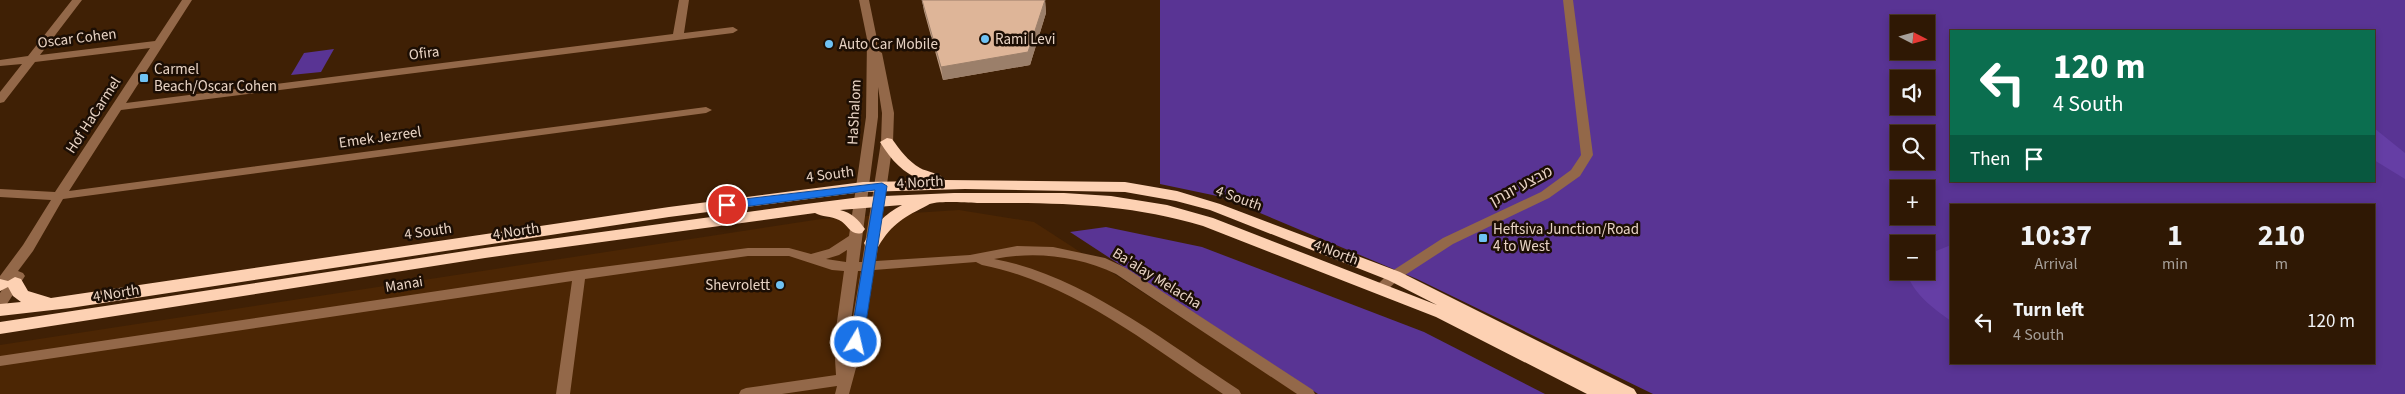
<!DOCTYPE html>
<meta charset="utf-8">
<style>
body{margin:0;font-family:"Source Sans 3","Noto Sans Hebrew",sans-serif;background:#3b2513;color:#f1f3f6;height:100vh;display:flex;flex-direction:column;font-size:19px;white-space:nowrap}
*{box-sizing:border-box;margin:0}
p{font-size:16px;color:#a7a09a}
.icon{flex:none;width:28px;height:28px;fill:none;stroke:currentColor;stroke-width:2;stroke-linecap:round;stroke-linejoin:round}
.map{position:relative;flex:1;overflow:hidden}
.sheet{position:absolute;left:1950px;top:204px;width:425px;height:160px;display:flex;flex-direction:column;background:#2f1804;border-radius:0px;box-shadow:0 2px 8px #0003,0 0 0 1px #4a3726}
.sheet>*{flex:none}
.top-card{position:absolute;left:1950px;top:30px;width:425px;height:152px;border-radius:0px;box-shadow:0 2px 8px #0003,0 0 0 1px #4a3726;background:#0b6e4f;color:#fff;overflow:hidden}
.needle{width:32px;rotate:96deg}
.tools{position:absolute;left:1890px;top:15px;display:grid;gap:10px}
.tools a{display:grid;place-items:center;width:45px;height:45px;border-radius:0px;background:#2f1804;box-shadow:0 2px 8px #0003,0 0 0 1px #4a3726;font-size:25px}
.pin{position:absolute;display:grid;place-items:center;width:42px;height:42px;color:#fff;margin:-21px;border:2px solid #fff;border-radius:50%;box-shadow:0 1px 5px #0007}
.me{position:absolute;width:55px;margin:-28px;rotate:9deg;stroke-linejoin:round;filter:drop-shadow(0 0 4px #0008)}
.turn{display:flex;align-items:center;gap:18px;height:105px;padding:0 20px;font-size:22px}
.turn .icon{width:65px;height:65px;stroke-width:2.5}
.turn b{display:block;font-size:35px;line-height:42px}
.then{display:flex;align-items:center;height:48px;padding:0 20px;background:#0003;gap:10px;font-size:19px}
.eta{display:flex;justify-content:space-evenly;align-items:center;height:85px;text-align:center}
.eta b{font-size:30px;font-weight:700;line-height:35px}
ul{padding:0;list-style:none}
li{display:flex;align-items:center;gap:15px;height:65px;padding:0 20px}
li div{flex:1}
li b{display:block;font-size:19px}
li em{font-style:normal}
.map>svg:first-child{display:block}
.built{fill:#4c2604}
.green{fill:#593494;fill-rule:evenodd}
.forest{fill:#653ea5}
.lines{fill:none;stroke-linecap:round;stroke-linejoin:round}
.minor{fill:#936849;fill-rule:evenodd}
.highway{fill:#fdd1b3;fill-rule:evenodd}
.wall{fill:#bf9c83}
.shaded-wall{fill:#9b7f6a}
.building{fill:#deb598;stroke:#9b7f6a}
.route{fill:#1a73e8;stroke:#114b97}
.poi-dot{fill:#6fc2f4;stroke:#1c0e04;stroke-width:2}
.labels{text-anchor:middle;stroke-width:5;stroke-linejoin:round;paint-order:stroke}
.street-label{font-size:15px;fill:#e8d3c4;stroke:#1c0e04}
.poi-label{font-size:15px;fill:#e8d3c4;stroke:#1c0e04;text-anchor:start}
</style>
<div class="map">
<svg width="2405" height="394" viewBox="0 0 2405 394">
<rect width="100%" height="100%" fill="#3f2005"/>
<polygon class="built" points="959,210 1034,222 1299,394 0,394 0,345 821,219"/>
<g class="green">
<path d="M 1160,0 L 2405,0 L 2405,394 L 1653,394 L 1417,279 L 1222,197 L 1160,184 ZM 1899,24 L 1926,24 L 1926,51 L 1899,51 ZM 1951,31 L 2374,31 L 2374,181 L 1951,181 ZM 1899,79 L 1926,79 L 1926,106 L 1899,106 ZM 1899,134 L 1926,134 L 1926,161 L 1899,161 ZM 1899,189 L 1926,189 L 1926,216 L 1899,216 ZM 1951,205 L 2374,205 L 2374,362 L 1951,362 ZM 1899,244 L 1926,244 L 1926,271 L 1899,271 Z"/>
<polygon points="334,49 321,72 291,75 304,53"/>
<polygon points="1106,227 1202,247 1424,332 1545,394 1318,394 1070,232"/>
</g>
<g class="forest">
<polygon points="2374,128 2405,153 2405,179 2374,160"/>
<path d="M 1951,245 L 1951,321 C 1933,308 1913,294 1906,271 L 1926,271 L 1926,255 Z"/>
</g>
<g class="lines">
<g class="minor">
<polygon points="72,0 82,0 40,55 155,41 182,0 192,0 126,103 673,34 679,0 689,0 684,33 733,27 738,30 733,33 121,110 69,191 706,107 712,110 706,113 63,199 33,251 18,271 23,273 25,276 5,307 0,309 0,293 2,290 0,291 0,276 23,245 51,200 0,197 0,189 55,192 150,48 35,62 4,102 0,103 0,92 22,64 0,66 0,60 28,56"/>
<path d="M 859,0 L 869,0 L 877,39 L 877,50 L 882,53 L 894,113 L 893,142 L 876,261 L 970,255 L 1017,246 L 1053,247 L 1105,258 L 1126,268 L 1313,390 L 1315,394 L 1297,394 L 1116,274 C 1078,256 1036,251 994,259 C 1082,275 1165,342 1239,390 L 1241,394 L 1223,394 C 1147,344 1073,283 982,265 L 976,262 L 874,270 L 863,342 L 849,394 L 835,394 L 837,386 L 782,394 L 739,394 L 741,390 L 746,388 L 836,375 L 834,343 L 844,271 L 832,270 L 789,256 L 748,256 L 585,279 L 570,394 L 556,394 L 572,281 L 0,366 L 0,356 L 579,270 L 748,248 L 789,248 L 811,254 L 829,249 L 849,236 L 866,117 L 867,39 ZM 878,87 L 882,113 L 881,142 L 862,262 L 859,262 L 878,117 ZM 847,250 L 846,262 L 826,259 L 839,255 ZM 858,271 L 861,271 L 848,345 L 848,343 Z"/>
<polygon points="1563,0 1573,0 1593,155 1580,176 1549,198 1453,244 1399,279 1386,291 1376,291 1374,288 1389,273 1443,238 1541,192 1571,170 1581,155"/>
</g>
<path class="highway" d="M 887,138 L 892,139 C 900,150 908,161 920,168 C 927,172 941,173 945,180 L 1125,182 L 1177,191 L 1220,204 L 1400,272 L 1634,389 L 1637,394 L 1587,394 L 1436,317 L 1203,226 C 1125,203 1057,203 977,203 C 966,203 937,200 928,205 C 905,217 893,222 878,247 L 866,247 L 864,243 C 873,226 885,214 902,205 L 840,210 C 852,213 858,219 865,229 L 862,233 C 850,236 849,225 839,220 C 831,216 822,217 815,213 L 485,258 L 0,334 L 0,322 L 485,248 L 806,204 L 861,197 L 954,193 L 1064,193 L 1111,196 L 1167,205 L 1213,218 L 1437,305 L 1388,280 L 1210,210 L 1176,201 L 1125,192 L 965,189 L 863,192 L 669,217 L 70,308 L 0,316 L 0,304 L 21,302 L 13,296 L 8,287 L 0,291 L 0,279 L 8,281 L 15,277 L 21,279 L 28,291 L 51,298 L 669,207 L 863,182 L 923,181 C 903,173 891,160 880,142 Z"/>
</g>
<polygon class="wall" points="922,0 1045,0 1046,13 1030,65 943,80 924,11"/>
<polygon class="shaded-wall" points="1045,0 1046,13 1030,65 943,80 941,67"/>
<polygon class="building" points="922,0 1045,0 1028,52 941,67"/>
<polygon class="route" points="882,183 887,186 863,342 856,347 850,342 875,190 727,209 722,205 727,201"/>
<g class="poi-dot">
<circle cx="985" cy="39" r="5"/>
<circle cx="829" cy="44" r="5"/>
<rect x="139" y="73" width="10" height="10" rx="2.5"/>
<rect x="1478" y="233" width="10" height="10" rx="2.5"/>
<circle cx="780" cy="285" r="5"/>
</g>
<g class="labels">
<g class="street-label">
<text transform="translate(77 38) rotate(-7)" y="5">Oscar Cohen</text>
<text transform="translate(424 53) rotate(-7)" y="5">Ofira</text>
<text transform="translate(854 112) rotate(-87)" y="5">HaShalom</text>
<text transform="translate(93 115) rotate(-57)" y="5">Hof HaCarmel</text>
<text transform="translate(380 137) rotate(-8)" y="5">Emek Jezreel</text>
<text transform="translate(830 174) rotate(-7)" y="5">4 South</text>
<text transform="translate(920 182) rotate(-3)" y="5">4 North</text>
<text transform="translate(1521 186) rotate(-28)" y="5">מבצע יונתן</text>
<text transform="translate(1239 198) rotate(20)" y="5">4 South</text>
<text transform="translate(428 231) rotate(-8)" y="5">4 South</text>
<text transform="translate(516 231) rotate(-8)" y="5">4 North</text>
<text transform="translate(1336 252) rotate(21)" y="5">4 North</text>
<text transform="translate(1157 278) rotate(32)" y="5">Ba'alay Melacha</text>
<text transform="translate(404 284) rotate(-9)" y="5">Manai</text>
<text transform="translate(116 293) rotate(-9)" y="5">4 North</text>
</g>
<g class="poi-label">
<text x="995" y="44">Rami Levi</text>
<text x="839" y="49">Auto Car Mobile</text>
<text x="154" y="74">Carmel<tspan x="154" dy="17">Beach/Oscar Cohen</tspan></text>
<text x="1493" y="234">Heftsiva Junction/Road<tspan x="1493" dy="17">4 to West</tspan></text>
<text x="770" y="290" text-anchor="end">Shevrolett</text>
</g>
</g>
</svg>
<div class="tools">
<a><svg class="needle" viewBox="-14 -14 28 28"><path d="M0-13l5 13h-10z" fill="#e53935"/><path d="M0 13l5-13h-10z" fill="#a7a09a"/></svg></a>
<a><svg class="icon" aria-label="sound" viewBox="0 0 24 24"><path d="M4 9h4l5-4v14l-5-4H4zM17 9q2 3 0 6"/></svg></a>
<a><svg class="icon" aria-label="search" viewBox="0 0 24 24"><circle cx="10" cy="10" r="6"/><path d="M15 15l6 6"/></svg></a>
<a>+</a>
<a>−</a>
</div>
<div class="pin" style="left:727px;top:205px;background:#d93025"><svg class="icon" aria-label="arrive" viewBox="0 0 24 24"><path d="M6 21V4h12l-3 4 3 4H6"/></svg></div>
<svg class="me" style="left:856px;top:342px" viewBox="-20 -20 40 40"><circle r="17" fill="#1a73e8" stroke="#fff" stroke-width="3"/><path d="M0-11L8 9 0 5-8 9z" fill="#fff"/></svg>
<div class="top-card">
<div class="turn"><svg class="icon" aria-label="left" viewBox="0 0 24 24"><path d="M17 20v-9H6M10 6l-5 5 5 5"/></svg><div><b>120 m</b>4 South</div></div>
<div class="then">Then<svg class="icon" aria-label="arrive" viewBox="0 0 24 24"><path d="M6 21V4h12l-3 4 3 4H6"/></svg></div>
</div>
<section class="sheet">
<div class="eta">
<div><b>10:37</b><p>Arrival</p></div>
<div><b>1</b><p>min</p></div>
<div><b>210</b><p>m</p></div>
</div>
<ul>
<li><svg class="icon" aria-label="left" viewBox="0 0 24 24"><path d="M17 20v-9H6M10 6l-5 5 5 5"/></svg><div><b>Turn left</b><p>4 South</p></div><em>120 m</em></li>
</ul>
</section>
</div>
